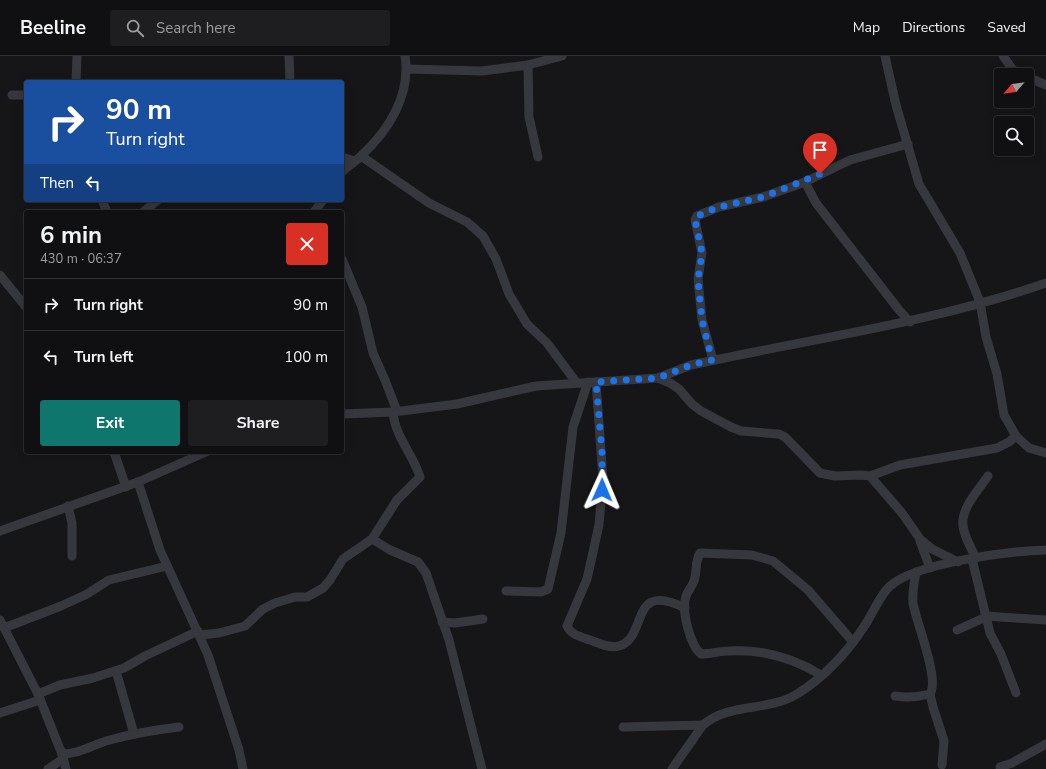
<!DOCTYPE html>
<meta charset="utf-8">
<style>
body{margin:0;font-family:"Nunito Sans",sans-serif;background:#1e1e21;color:#f1f3f6;height:100vh;display:flex;flex-direction:column;font-size:15px;white-space:nowrap}
*{box-sizing:border-box;margin:0}
p{font-size:13px;color:#9c9da0}
.icon{flex:none;width:22px;height:22px;fill:none;stroke:currentColor;stroke-width:2;stroke-linecap:round;stroke-linejoin:round}
.map{position:relative;flex:1;overflow:hidden}
.drawer{position:absolute;left:24px;top:154px;width:320px;height:244px;display:flex;flex-direction:column;background:#101013;border-radius:4px;box-shadow:0 2px 10px #0003,0 0 0 1px #303033}
.drawer>*{flex:none}
.top-card{position:absolute;left:24px;top:24px;width:320px;height:122px;border-radius:4px;box-shadow:0 2px 10px #0003,0 0 0 1px #303033;background:#1a4fa0;color:#fff;overflow:hidden}
.needle{width:26px;rotate:242deg}
.controls{position:absolute;left:994px;top:12px;display:grid;gap:8px}
.controls a{display:grid;place-items:center;width:40px;height:40px;border-radius:4px;background:#101013;box-shadow:0 2px 10px #0003,0 0 0 1px #303033;font-size:20px}
.pin{position:absolute;display:grid;place-items:center;width:34px;height:34px;color:#fff;margin:-41px -17px;border-radius:50% 50% 50% 0;rotate:-45deg;box-shadow:0 0 4px #0007}
.pin .icon{rotate:45deg}
.me{position:absolute;width:44px;margin:-22px;rotate:1deg;stroke-linejoin:round;filter:drop-shadow(0 0 3px #0008)}
.turn{display:flex;align-items:center;gap:14px;height:84px;padding:0 16px;font-size:18px}
.turn .icon{width:52px;height:52px;stroke-width:2.5}
.turn b{display:block;font-size:28px;line-height:34px}
.then{display:flex;align-items:center;height:38px;padding:0 16px;background:#0003;gap:8px;font-size:15px}
.round{display:grid;place-items:center;flex:none;width:42px;height:42px;border-radius:4px;background:#1e1e21}
.overview{display:flex;align-items:center;justify-content:space-between;height:68px;padding:0 16px}
h1{font-size:24px;font-weight:700;line-height:30px}
.button{display:flex;gap:8px;margin-top:auto;padding:8px 16px}
.button a{flex:1;height:46px;border-radius:4px;background:#0f766e;color:#fff;font-size:16px;font-weight:700;line-height:46px;text-align:center}
.button a+a{background:#1e1e21;color:#f1f3f6}
ul{padding:0;list-style:none}
li{display:flex;align-items:center;gap:12px;height:52px;padding:0 16px;border-top:1px solid #303033}
li div{flex:1}
li b{display:block;font-size:15px}
li em{font-style:normal}
header{display:flex;align-items:center;gap:24px;box-sizing:border-box;height:56px;padding:0 20px;background:#101013;border-bottom:1px solid #303033}
header strong{font-size:19px}
nav{display:flex;gap:22px;margin-inline-start:auto;font-size:14px}
.search{width:280px;height:36px;background:#1e1e21;display:flex;align-items:center;gap:10px;box-sizing:border-box;padding:0 14px;border-radius:4px;color:#9c9da0;font-size:15px}
.map>svg:first-child{display:block}
.lines{fill:none;stroke-linecap:round;stroke-linejoin:round}
.minor{stroke:#37383e;stroke-width:9}
.route{stroke:#1a73e8;stroke-width:7;stroke-dasharray:0 12.6}
</style>
<header>
<strong>Beeline</strong>
<div class="search"><svg class="icon" aria-label="search" viewBox="0 0 24 24"><circle cx="10" cy="10" r="6"/><path d="M15 15l6 6"/></svg>Search here</div>
<nav><a>Map</a><a>Directions</a><a>Saved</a></nav>
</header>
<div class="map">
<svg width="1046" height="713" viewBox="0 0 1046 713">
<rect width="100%" height="100%" fill="#161619"/>
<g class="lines">
<g class="minor">
<polyline points="289,0 290,26"/>
<polyline points="885,0 896,49 919,128 960,197 980,246 986,281 997,318 1004,359 1016,380 1029,392 1046,397"/>
<polyline points="1003,0 1013,14 1023,19"/>
<polyline points="528,9 529,61 538,101"/>
<polyline points="407,13 482,15 528,9 562,0"/>
<polyline points="1027,21 1046,29"/>
<polyline points="76,26 77,0"/>
<polyline points="12,39 26,39"/>
<polyline points="361,100 429,147 467,166 483,180 496,203 509,238 527,268 547,287 576,326"/>
<polyline points="342,101 354,105"/>
<path d="M 342,116 C 348,110 355,106 361,100 C 389,74 411,39 405,0"/>
<polyline points="805,126 816,147 899,254 910,266"/>
<polyline points="102,144 107,156"/>
<polyline points="143,156 158,144"/>
<polyline points="314,156 323,144"/>
<polyline points="342,203 362,251 373,297 385,324 397,355"/>
<polyline points="0,219 26,251"/>
<polyline points="713,304 702,264 698,223 702,197 695,164 697,160 719,151 763,141 805,126 850,104 908,88"/>
<polyline points="658,322 670,327 679,333 692,348 701,355 731,371 741,375 779,378 785,381 820,417 835,420 861,419 870,420 902,457 920,483 932,493 958,506"/>
<path d="M 596,326 L 603,423 L 599,469 L 587,523 L 567,570 C 571,579 581,581 590,584 C 598,587 610,593 619,590 C 649,581 628,524 685,552"/>
<path d="M 342,358 L 393,356 L 457,348 L 536,330 L 658,322 L 691,309 C 810,283 931,267 1046,227"/>
<polyline points="114,396 126,431"/>
<polyline points="870,420 900,409 997,392 1009,386 1016,380"/>
<polyline points="138,426 160,494 208,599 239,694 243,713"/>
<polyline points="68,450 72,467 72,500"/>
<polyline points="0,475 138,426 206,396"/>
<polyline points="372,483 390,494 418,506 426,517 449,584 482,713"/>
<polyline points="920,485 930,512"/>
<path d="M 976,502 C 971,492 961,475 963,463 C 965,448 980,432 988,420"/>
<polyline points="972,503 990,577 1001,598 1016,637"/>
<polyline points="506,535 541,536 548,533 561,477 573,371 588,326"/>
<polyline points="985,560 1046,564"/>
<polyline points="0,564 38,638 62,698 66,713"/>
<polyline points="442,566 455,567 483,563"/>
<polyline points="4,572 61,550 87,538 109,524 167,510"/>
<polyline points="957,574 986,561"/>
<path d="M 200,579 L 219,577 L 245,570 L 263,553 L 275,547 L 295,541 L 307,541 L 323,532 L 330,524 L 343,503 L 372,483 L 397,444 L 420,421 C 413,398 395,381 393,356"/>
<polyline points="116,615 134,678"/>
<path d="M 821,619 C 792,601 763,593 729,595 C 719,595 711,598 701,598 C 690,589 681,554 686,540 C 688,534 694,529 695,521 C 697,513 695,505 700,497 L 752,499 L 773,505 L 808,534 L 853,586"/>
<polyline points="38,638 60,629 93,622 124,612 145,600 198,575"/>
<polyline points="930,638 933,651 944,685 942,709"/>
<path d="M 895,640 C 908,642 918,641 930,638 C 940,623 916,566 913,547 C 912,536 914,527 916,516"/>
<polyline points="0,657 40,644"/>
<polyline points="623,671 703,669"/>
<path d="M 62,698 C 78,698 91,690 106,685 C 130,678 154,674 179,671"/>
<polyline points="1000,711 1012,707 1046,688"/>
<polyline points="48,713 63,703"/>
<path d="M 672,713 L 703,669 C 730,646 768,656 797,638 C 822,623 847,597 863,572 C 872,560 878,542 889,531 C 913,507 1011,495 1046,494"/>
</g>
</g>
<g class="lines">
<polyline class="route" points="602,434 602,396 596,326 658,322 691,309 712,304 702,264 698,224 702,197 695,164 697,160 719,151 763,141 820,118"/>
</g>
</svg>
<div class="controls">
<a><svg class="needle" viewBox="-14 -14 28 28"><path d="M0-13l5 13h-10z" fill="#e53935"/><path d="M0 13l5-13h-10z" fill="#9c9da0"/></svg></a>
<a><svg class="icon" aria-label="search" viewBox="0 0 24 24"><circle cx="10" cy="10" r="6"/><path d="M15 15l6 6"/></svg></a>
</div>
<div class="pin" style="left:820px;top:118px;background:#d93025"><svg class="icon" aria-label="arrive" viewBox="0 0 24 24"><path d="M6 21V4h12l-3 4 3 4H6"/></svg></div>
<svg class="me" style="left:602px;top:434px" viewBox="-20 -20 40 40"><path d="M0-17L14 15 0 8-14 15z" fill="#1a73e8" stroke="#fff" stroke-width="4"/></svg>
<div class="top-card">
<div class="turn"><svg class="icon" aria-label="right" viewBox="0 0 24 24"><path d="M7 20v-9h11M14 6l5 5-5 5"/></svg><div><b>90 m</b>Turn right</div></div>
<div class="then">Then<svg class="icon" aria-label="left" viewBox="0 0 24 24"><path d="M17 20v-9H6M10 6l-5 5 5 5"/></svg></div>
</div>
<section class="drawer">
<div class="overview"><div><h1>6 min</h1><p>430 m · 06:37</p></div><a class="round" style="background:#d93025;color:#fff"><svg class="icon" aria-label="close" viewBox="0 0 24 24"><path d="M6 6l12 12M18 6L6 18"/></svg></a></div>
<ul>
<li><svg class="icon" aria-label="right" viewBox="0 0 24 24"><path d="M7 20v-9h11M14 6l5 5-5 5"/></svg><div><b>Turn right</b></div><em>90 m</em></li>
<li><svg class="icon" aria-label="left" viewBox="0 0 24 24"><path d="M17 20v-9H6M10 6l-5 5 5 5"/></svg><div><b>Turn left</b></div><em>100 m</em></li>
</ul>
<div class="button"><a>Exit</a><a>Share</a></div>
</section>
</div>
